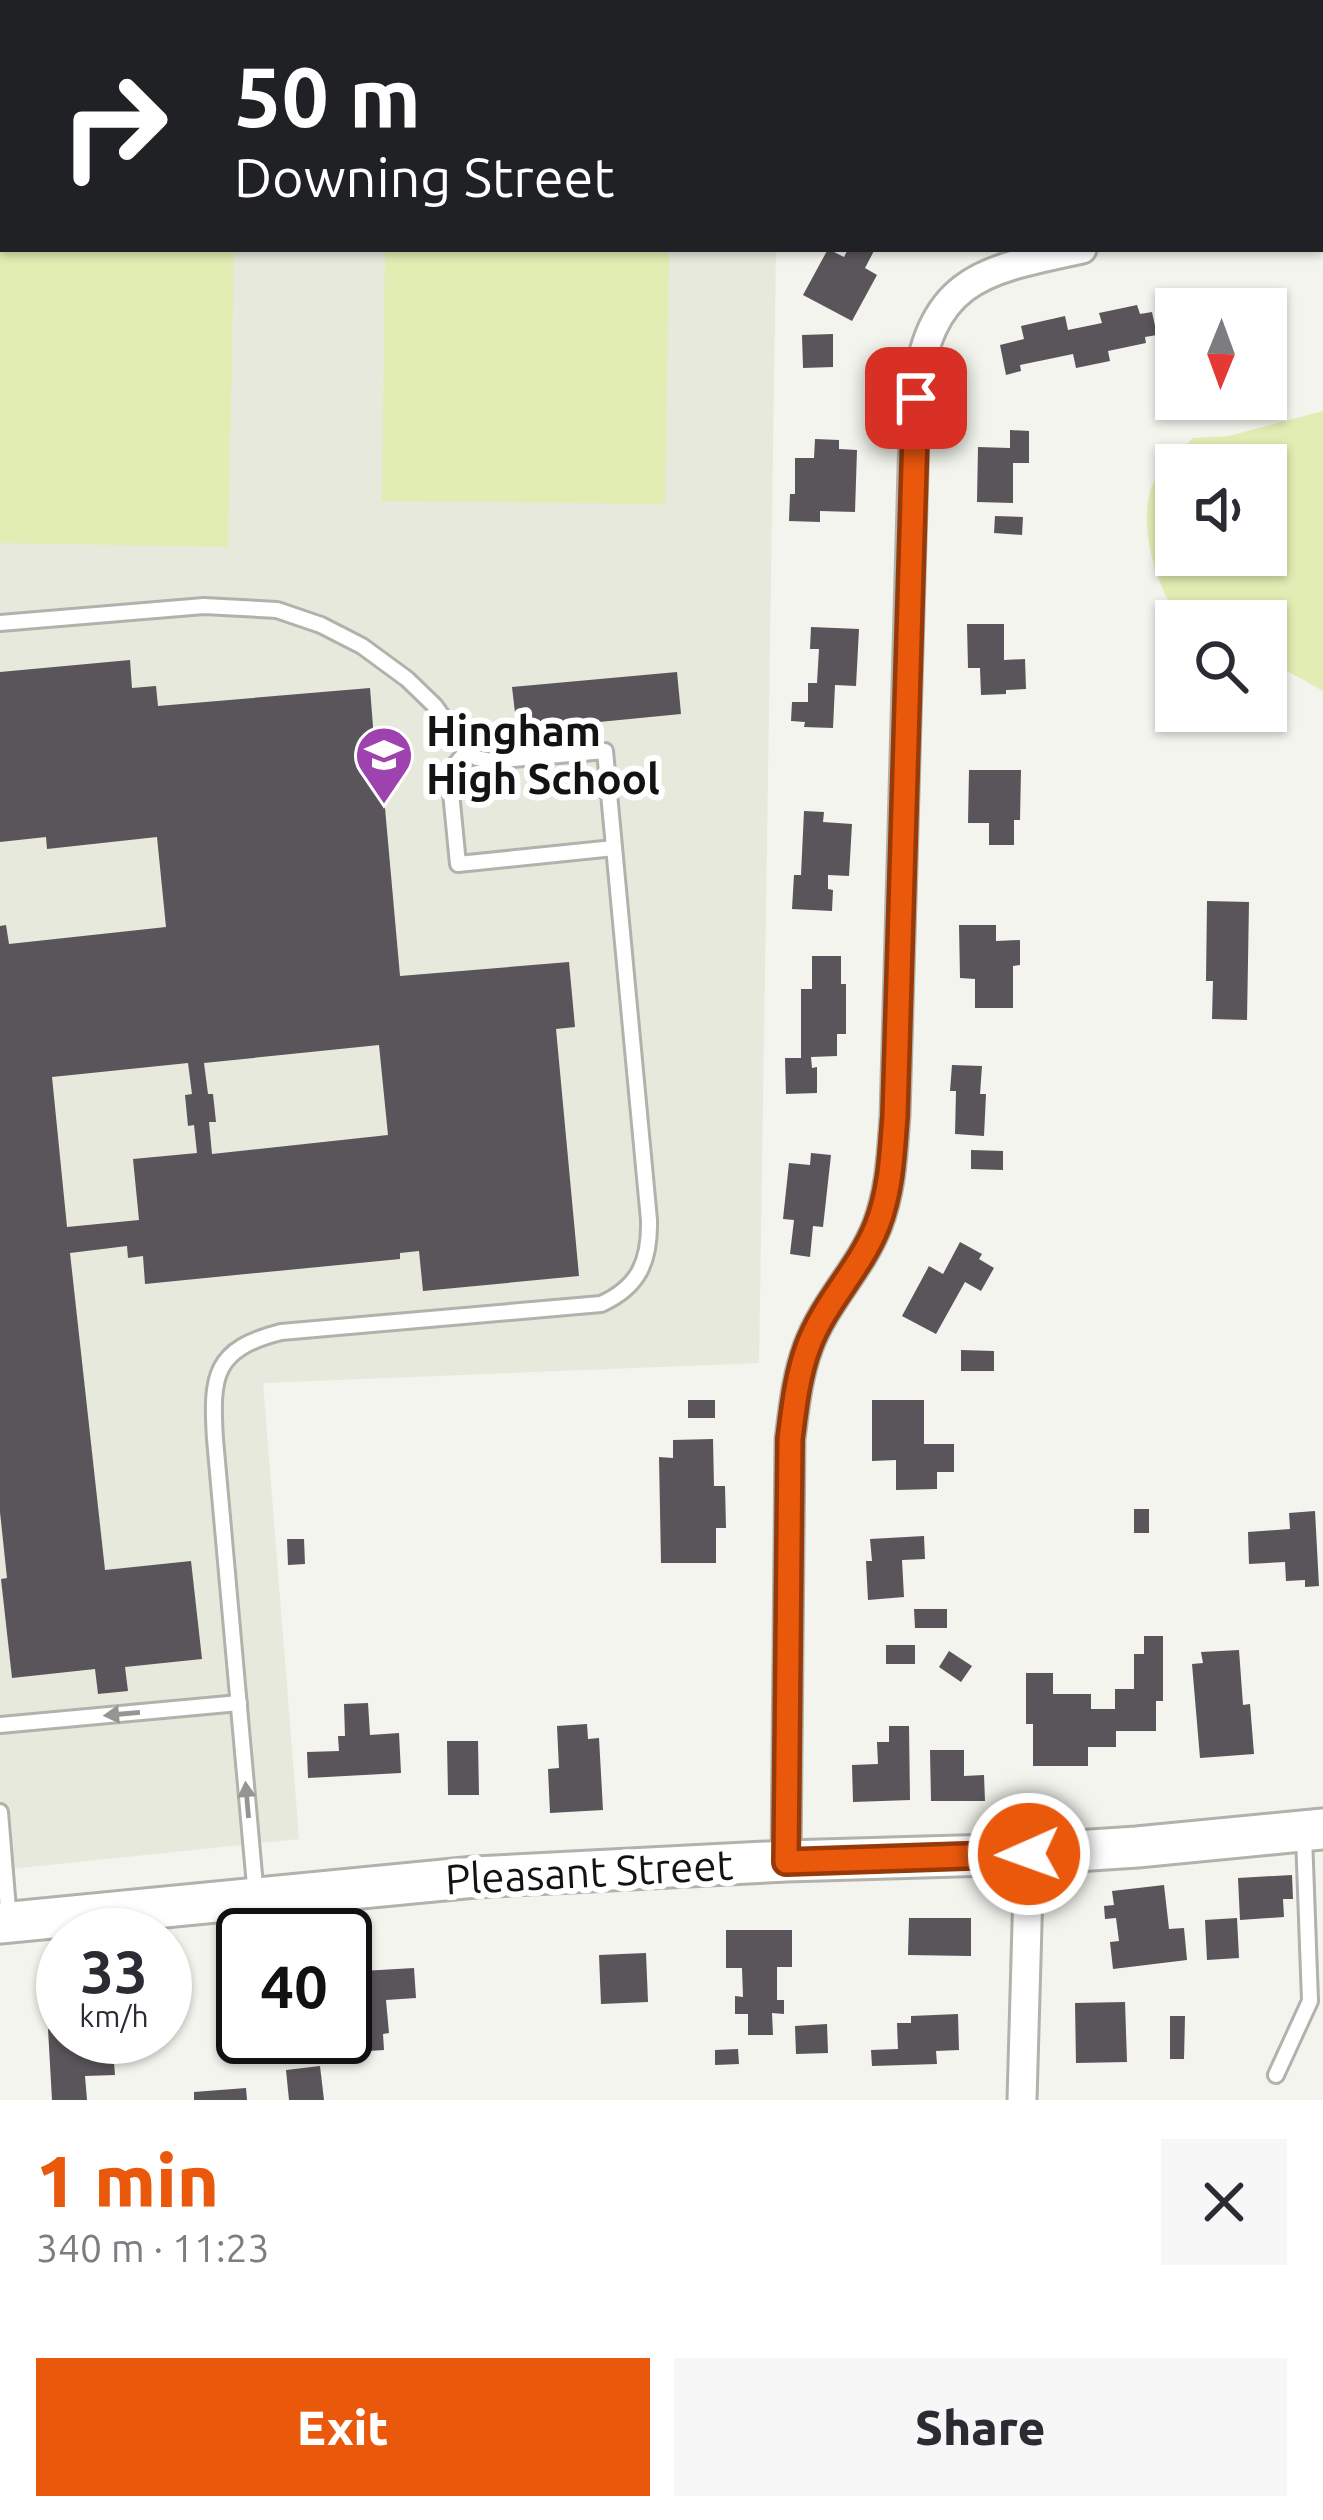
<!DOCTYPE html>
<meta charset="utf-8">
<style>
body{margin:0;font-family:Ubuntu,sans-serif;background:#f7f7f7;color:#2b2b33;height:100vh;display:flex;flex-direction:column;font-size:45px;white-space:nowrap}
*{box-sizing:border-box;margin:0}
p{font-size:39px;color:#7c7c81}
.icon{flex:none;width:66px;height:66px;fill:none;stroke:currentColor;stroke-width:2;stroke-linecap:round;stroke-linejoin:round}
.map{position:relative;height:2100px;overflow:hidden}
.panel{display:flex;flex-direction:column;background:#fff;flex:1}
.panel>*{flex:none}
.top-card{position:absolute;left:0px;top:0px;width:1323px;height:252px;box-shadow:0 3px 9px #0004;background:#202124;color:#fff;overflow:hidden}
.needle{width:78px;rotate:181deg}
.buttons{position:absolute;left:1155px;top:288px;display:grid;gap:24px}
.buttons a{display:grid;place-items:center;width:132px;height:132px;border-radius:0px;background:#fff;box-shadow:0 3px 9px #0004;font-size:60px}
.speed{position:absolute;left:36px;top:1908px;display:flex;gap:24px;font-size:60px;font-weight:700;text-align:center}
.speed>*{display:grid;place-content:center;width:156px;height:156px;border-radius:50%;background:#fff;box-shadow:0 3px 9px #0004;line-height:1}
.speed small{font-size:30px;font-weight:400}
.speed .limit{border:6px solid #111;border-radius:18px;background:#fff;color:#111}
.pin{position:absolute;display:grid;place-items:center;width:102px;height:102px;color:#fff;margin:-51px;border-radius:24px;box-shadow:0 6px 18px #0006}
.me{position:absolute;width:132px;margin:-66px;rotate:268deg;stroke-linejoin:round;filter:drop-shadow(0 0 9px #0008)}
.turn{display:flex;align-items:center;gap:42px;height:252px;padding:0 36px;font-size:54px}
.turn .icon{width:156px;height:156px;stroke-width:2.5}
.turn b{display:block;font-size:84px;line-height:102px}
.round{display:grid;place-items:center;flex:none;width:126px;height:126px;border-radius:0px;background:#f7f7f7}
.overview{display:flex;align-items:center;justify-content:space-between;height:204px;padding:0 36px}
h1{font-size:72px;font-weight:800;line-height:90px;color:#ea580c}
.action{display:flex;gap:24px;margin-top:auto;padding:24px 36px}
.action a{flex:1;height:138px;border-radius:0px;background:#ea580c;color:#fff;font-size:48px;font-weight:800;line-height:138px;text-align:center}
.action a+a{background:#f7f7f7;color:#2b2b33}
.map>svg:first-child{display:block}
.built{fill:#e6e9db}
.green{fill:#e2edb4;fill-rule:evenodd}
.building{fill:#59555a;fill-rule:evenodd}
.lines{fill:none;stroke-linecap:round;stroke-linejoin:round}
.lane-casing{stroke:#b0b2ab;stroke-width:20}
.street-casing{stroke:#b0b2ab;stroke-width:33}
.secondary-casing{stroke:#b0b2ab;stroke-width:45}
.lane{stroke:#fff;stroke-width:14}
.street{stroke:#fff;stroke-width:27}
.secondary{stroke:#fff;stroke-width:39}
.oneway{fill:#959594}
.route-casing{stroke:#983908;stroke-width:30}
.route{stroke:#ea580c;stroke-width:21}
.labels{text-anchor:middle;stroke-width:12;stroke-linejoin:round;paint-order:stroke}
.poi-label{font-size:42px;font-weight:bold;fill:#131311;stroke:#fff;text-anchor:start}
.street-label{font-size:42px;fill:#131311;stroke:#fff}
</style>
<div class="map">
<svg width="1323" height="2100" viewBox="0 0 1323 2100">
<rect width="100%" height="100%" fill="#f2f4ed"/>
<polygon class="built" points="0,0 780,0 780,3 3,3 3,249 776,249 759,1363 263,1383 299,1839 0,1870"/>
<g class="green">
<polygon points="0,0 239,0 239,3 3,3 3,249 234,249 228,547 0,543"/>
<polygon points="385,249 669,249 665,504 382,501"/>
<path d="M 1323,411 L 1323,691 L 1280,667 L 1266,664 L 1266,621 L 1182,621 C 1155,588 1135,519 1155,479 C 1163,464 1181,450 1193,438 L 1229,436 ZM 1176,465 L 1266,465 L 1266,555 L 1176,555 Z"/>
</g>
<g class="building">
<polygon points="828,249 844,257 848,249 875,249 865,268 877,275 852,321 803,295"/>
<polygon points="1137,305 1140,314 1152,312 1157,335 1145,337 1146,343 1108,351 1110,361 1076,368 1073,354 1020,365 1021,371 1006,375 1000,345 1024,339 1021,326 1065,316 1068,330 1102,323 1099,313"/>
<polygon points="833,334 833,367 803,368 802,335"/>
<polygon points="1010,430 1029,431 1029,463 1013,463 1013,503 977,502 978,447 1010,448"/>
<polygon points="815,439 839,440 839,449 857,450 855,512 820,511 820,522 789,521 790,494 795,494 795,458 814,458"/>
<polygon points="995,516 1023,517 1022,535 994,533"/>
<polygon points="967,624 1004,624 1004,660 1025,659 1026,689 1006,690 1006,694 981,695 980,668 968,668"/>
<polygon points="811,627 859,629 856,686 835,685 833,728 804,727 805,722 791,721 792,702 808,702 808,683 817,683 819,649 810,649"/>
<path d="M 130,660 L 132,688 L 156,686 L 158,706 L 370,688 L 375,752 L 380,752 L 400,976 L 569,962 L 575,1027 L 556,1029 L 579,1276 L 423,1291 L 419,1251 L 400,1253 L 400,1259 L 145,1284 L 143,1256 L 128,1258 L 127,1246 L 70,1253 L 105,1570 L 191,1561 L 202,1659 L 125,1667 L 128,1691 L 98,1694 L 95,1669 L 12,1678 L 1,1579 L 7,1578 L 0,1512 L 0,926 L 6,925 L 9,944 L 166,927 L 157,837 L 47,849 L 46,837 L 0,842 L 0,672 ZM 379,1045 L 388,1135 L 212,1154 L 209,1122 L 216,1122 L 213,1094 L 208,1094 L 204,1063 ZM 188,1063 L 192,1094 L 185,1095 L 188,1126 L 194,1125 L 197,1153 L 133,1159 L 139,1220 L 67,1227 L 52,1077 Z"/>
<polygon points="677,672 681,714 517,730 512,687"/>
<polygon points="969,770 1021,770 1020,820 1014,820 1014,845 989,845 989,823 968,823"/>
<polygon points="804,811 824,812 823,822 852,824 849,876 828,875 828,889 833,890 832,911 792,909 794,875 801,875"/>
<polygon points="1207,901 1249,902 1247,1020 1212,1019 1213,981 1206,981"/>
<polygon points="959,925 996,925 996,941 1020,940 1020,965 1013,966 1013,1008 975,1008 975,979 960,978"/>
<polygon points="812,956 841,956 841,984 846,984 846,1034 837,1034 837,1056 811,1057 812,1068 817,1067 817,1093 786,1094 785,1058 801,1058 801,989 812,989"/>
<polygon points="952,1065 982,1066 980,1094 986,1094 984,1136 955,1134 956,1091 950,1091"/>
<polygon points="971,1150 1003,1151 1003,1170 971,1169"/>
<polygon points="811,1153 831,1155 823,1227 813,1226 810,1257 790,1254 794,1220 783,1219 789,1163 810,1165"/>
<polygon points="960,1242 982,1254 979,1259 994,1268 981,1291 965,1282 936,1334 902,1316 929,1266 943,1274"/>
<polygon points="961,1350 994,1351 994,1371 961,1371"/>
<rect x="688" y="1400" width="27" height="18"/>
<polygon points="872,1400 924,1400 924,1444 954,1444 954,1472 937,1472 937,1489 896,1490 896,1460 872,1461"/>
<polygon points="713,1439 714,1486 725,1486 726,1528 716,1528 716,1563 661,1563 659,1457 673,1458 673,1440"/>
<rect x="1134" y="1509" width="15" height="24"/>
<polygon points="1315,1511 1319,1586 1305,1587 1305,1580 1286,1581 1285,1562 1249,1564 1248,1532 1290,1529 1289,1513"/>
<polygon points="924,1536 925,1559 902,1560 904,1597 868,1600 866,1561 872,1561 870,1539"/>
<polygon points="287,1539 304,1539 305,1564 288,1565"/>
<polygon points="914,1609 947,1609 947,1628 915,1628"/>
<polygon points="1144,1636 1163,1636 1163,1701 1156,1701 1156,1731 1116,1731 1116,1747 1088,1747 1088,1766 1033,1766 1033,1724 1026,1724 1026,1673 1053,1673 1053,1694 1091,1694 1091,1709 1115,1709 1115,1689 1134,1689 1134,1654 1144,1654"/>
<rect x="886" y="1645" width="29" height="19"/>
<polygon points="1239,1650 1243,1705 1250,1704 1254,1754 1200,1758 1192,1664 1203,1663 1201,1652"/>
<polygon points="949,1651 972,1666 961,1682 939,1667"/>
<polygon points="368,1703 370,1735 399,1733 401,1773 308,1778 307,1752 339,1751 338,1736 345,1736 344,1704"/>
<polygon points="587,1724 588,1739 599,1738 603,1810 550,1813 548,1769 559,1768 557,1726"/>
<polygon points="889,1726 909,1726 910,1800 853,1802 852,1765 878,1764 877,1742 889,1742"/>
<polygon points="447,1741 478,1741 479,1795 448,1795"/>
<polygon points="930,1750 964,1750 964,1776 984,1775 985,1801 931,1801"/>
<polygon points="1292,1875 1293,1899 1283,1899 1284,1917 1240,1920 1238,1878"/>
<polygon points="1164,1885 1169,1929 1184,1928 1187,1960 1113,1969 1110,1942 1119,1941 1116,1918 1105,1919 1104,1906 1114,1905 1112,1891"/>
<polygon points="909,1918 971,1918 971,1956 908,1955"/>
<polygon points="1237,1918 1239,1958 1207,1960 1205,1920"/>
<polygon points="726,1930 792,1930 792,1967 777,1967 777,2000 784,2000 784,2014 772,2013 773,2035 748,2035 748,2014 735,2014 735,1996 743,1997 742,1968 726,1968"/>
<polygon points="646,1953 648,2002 601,2004 599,1955"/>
<polygon points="414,1968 416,1998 386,2000 389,2033 383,2034 384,2050 337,2053 336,2037 345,2037 345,1972"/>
<polygon points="1125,2002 1127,2062 1076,2063 1075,2003"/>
<polygon points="958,2014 959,2050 936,2051 937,2064 872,2066 871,2050 898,2049 897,2023 911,2023 911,2016"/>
<polygon points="1170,2016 1185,2016 1184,2059 1170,2059"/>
<polygon points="827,2024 828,2053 796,2054 795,2026"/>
<polygon points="63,2028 63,2037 112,2037 115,2075 85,2076 87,2100 52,2100 48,2029"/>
<polygon points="738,2049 739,2064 715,2065 715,2050"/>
<polygon points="320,2066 324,2100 289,2100 286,2070"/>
<polygon points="246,2088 247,2100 194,2100 194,2092"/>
</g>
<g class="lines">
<defs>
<g id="lane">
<path d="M 0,623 L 204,606 L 277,610 L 321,625 L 362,646 L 407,679 L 435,706 L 467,751 L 477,758 L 492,761 L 605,751 L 649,1220 C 650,1261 639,1287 601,1304 L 281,1332 C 214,1349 211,1375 215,1439 L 256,1897"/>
<polyline points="467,751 449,772 458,864 614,848"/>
<polyline points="0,1725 239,1703"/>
<polyline points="0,1812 9,1921"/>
<polyline points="1276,2075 1310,2001 1304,1836"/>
</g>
<g id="street">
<path d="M 786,1861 L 790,1439 C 794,1408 797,1377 808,1347 C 824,1303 860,1269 877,1226 C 891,1190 892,1154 895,1116 L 915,398 C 930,280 977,271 1082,249"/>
<polyline points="1022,2100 1029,1854"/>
</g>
<polyline id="secondary" points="0,1923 475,1877 786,1861 1029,1854 1137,1847 1323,1829"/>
</defs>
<use href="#lane" class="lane-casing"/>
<use href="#street" class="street-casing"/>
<use href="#secondary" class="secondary-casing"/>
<use href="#lane" class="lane"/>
<use href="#street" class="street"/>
<use href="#secondary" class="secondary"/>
</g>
<defs><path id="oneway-solid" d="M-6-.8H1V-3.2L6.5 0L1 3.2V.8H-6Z" transform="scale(3)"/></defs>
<g class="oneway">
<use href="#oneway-solid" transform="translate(122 1714) rotate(175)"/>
<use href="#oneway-solid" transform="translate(247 1800) rotate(-95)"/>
</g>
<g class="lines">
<defs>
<path id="route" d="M 916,398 L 895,1116 C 892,1154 891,1190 877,1226 C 860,1269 824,1303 808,1347 C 797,1377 794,1408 790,1439 L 786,1862 L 1029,1854"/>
</defs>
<use href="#route" class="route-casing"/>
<use href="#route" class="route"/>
</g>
<defs>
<symbol id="school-pin" viewBox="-11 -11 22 30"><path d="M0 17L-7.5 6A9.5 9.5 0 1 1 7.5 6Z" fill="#9d42ae" stroke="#fff"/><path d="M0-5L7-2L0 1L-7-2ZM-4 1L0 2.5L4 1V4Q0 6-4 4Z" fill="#fff"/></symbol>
</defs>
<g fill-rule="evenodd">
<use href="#school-pin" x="351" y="722" width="66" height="90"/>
</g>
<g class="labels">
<g class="poi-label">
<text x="426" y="746">Hingham<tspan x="426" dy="48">High School</tspan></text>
</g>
<g class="street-label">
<text transform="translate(589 1872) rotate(-3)" y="15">Pleasant Street</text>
</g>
</g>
</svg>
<div class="buttons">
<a><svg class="needle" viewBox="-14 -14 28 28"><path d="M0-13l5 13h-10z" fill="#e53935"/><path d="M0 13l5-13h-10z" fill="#7c7c81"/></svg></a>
<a><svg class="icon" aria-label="sound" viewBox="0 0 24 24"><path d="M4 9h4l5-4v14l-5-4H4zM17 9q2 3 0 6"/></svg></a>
<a><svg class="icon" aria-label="search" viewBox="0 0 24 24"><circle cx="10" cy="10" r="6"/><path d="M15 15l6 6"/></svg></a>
</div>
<div class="speed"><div>33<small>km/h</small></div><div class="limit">40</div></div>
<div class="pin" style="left:916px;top:398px;background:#d93025"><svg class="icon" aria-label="arrive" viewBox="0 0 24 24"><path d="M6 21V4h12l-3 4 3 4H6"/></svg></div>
<svg class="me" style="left:1029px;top:1854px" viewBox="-20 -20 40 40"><circle r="17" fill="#ea580c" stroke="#fff" stroke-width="3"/><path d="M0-11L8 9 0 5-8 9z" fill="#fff"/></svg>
<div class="top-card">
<div class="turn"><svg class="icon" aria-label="right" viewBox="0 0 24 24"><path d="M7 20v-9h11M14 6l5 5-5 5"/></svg><div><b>50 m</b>Downing Street</div></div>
</div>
</div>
<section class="panel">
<div class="overview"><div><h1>1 min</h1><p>340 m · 11:23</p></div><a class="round"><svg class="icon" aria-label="close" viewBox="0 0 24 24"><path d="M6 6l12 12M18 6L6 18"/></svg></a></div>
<div class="action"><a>Exit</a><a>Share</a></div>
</section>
